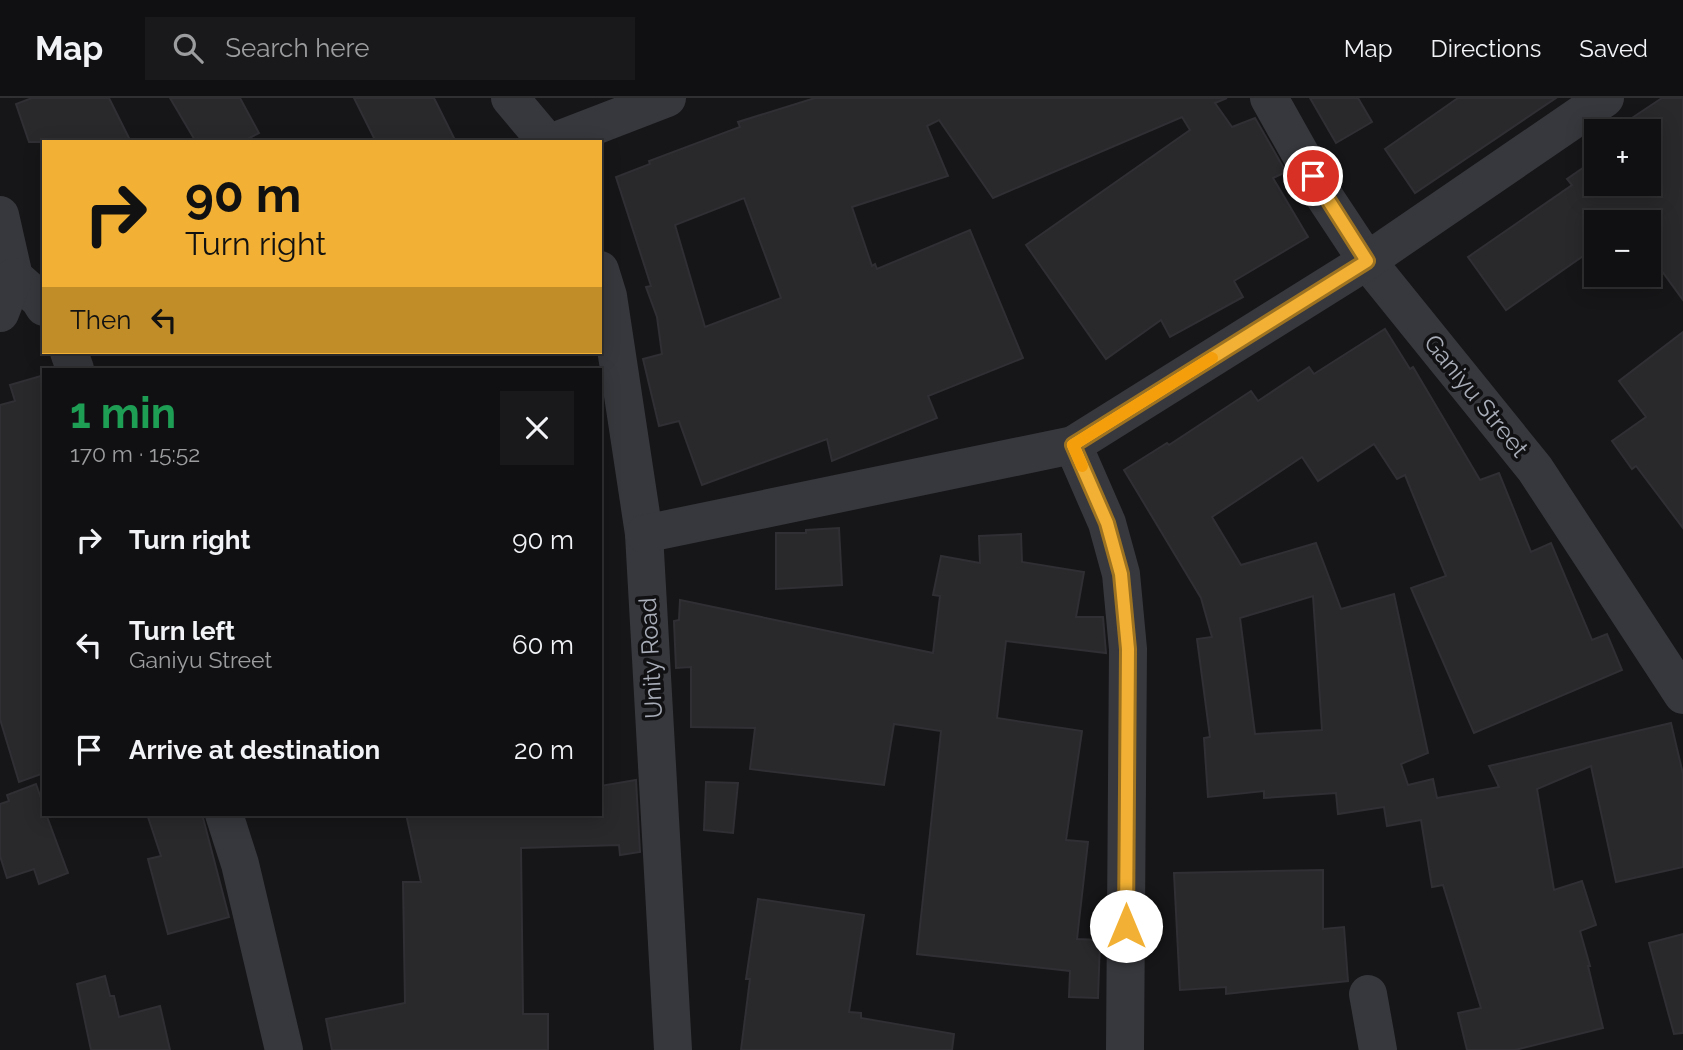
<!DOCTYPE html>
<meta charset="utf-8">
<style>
body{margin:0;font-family:Raleway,sans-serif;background:#19191b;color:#f1f3f6;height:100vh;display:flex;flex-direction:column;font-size:26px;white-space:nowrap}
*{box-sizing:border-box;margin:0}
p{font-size:23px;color:#9c9d9f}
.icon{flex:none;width:38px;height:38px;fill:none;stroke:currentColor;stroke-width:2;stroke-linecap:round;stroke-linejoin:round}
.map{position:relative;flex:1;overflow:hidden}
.side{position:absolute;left:42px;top:270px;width:560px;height:448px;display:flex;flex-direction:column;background:#101012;border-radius:0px;box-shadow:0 4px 18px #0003,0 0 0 2px #303032}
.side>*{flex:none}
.top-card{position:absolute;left:42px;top:42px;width:560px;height:214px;border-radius:0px;box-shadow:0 4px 18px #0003,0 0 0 2px #303032;background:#f2b134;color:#111;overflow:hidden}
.tools{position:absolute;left:1584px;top:21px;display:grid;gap:14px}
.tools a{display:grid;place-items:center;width:77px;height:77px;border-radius:0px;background:#101012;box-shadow:0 4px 18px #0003,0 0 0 2px #303032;font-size:35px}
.pin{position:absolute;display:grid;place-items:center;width:60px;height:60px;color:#fff;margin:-30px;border:4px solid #fff;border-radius:50%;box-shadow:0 2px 7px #0007}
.me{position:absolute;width:77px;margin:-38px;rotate:0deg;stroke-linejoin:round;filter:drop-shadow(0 0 5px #0008)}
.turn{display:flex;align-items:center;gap:24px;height:147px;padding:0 28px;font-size:32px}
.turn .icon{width:91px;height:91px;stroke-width:2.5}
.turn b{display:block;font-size:49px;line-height:60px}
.then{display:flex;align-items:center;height:66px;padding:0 28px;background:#0003;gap:14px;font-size:26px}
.round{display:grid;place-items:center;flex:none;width:74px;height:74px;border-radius:0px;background:#19191b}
.overview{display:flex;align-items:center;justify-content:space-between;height:119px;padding:0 28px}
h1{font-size:42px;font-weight:700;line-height:52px;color:#1e9e55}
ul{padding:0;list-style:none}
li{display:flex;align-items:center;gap:21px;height:105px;padding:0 28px}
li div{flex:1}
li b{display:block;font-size:26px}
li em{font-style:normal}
header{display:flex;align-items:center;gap:42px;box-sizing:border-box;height:98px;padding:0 35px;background:#101012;border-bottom:2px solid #303032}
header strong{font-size:33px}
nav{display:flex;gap:38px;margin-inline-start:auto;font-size:24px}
.search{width:490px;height:63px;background:#19191b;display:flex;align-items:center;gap:18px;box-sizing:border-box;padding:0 24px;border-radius:0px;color:#9c9d9f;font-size:26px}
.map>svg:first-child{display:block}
.building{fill:#29292c;stroke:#303034;stroke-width:2;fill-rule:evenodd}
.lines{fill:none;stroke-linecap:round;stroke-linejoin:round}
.minor{stroke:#37383d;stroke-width:38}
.route-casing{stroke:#9d7322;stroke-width:18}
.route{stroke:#f2b134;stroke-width:12}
.slow{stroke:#f59e0b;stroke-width:12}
.labels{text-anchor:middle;stroke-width:7;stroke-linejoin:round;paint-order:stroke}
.street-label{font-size:24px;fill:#a8adb8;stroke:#111113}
</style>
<header>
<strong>Map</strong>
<div class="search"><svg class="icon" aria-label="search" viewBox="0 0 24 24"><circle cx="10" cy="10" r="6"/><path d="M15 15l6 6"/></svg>Search here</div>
<nav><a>Map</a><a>Directions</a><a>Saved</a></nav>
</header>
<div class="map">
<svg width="1683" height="952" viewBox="0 0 1683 952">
<rect width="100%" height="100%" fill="#161618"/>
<g class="building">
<polygon points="32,0 109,0 131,44 29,44 16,6"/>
<polygon points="170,0 240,0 259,35 242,44 196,44"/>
<polygon points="354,0 434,0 456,44 376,44"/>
<path d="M 815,0 L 1227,0 L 1215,5 L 1232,29 L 1255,20 L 1286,74 L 1273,80 L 1308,139 L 1234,183 L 1243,199 L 1170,239 L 1161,222 L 1106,261 L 1026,147 L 1190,32 L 1182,19 L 993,100 L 939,22 L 927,28 L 948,78 L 852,109 L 872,168 L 875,166 L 877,171 L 970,132 L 1023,260 L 928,298 L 937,320 L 832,363 L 827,341 L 702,387 L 679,323 L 659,328 L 643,261 L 662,256 L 657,219 L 646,189 L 651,188 L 616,79 L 650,66 L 649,63 L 740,29 L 738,24 ZM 744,100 L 781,200 L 705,229 L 675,127 Z"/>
<polygon points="1310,0 1358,0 1372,24 1336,45"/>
<polygon points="1458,0 1556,0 1415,95 1385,51"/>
<polygon points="1662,0 1683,0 1683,202 1648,154 1648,124 1596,124 1596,149 1506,212 1468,159 1572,87 1567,81 1596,61 1596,86 1648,86 1648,33 1632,33 1626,24"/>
<path d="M 1385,231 L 1410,271 L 1413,269 L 1480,382 L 1499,375 L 1531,454 L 1551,445 L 1592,542 L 1607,536 L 1622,572 L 1474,635 L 1411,490 L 1446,478 L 1405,377 L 1397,381 L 1374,346 L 1318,383 L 1302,359 L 1212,419 L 1241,467 L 1316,445 L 1341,511 L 1394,496 L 1428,655 L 1401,666 L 1408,687 L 1433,681 L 1437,700 L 1499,689 L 1489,668 L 1671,625 L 1683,676 L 1683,769 L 1616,784 L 1591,668 L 1537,691 L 1554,792 L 1582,783 L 1596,827 L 1580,833 L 1590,868 L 1588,868 L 1603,930 L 1515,952 L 1467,952 L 1458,915 L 1481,910 L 1443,787 L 1432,789 L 1421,722 L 1387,728 L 1384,709 L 1338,716 L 1336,695 L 1264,700 L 1264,693 L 1208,699 L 1204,640 L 1210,639 L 1197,541 L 1212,539 L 1201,500 L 1124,372 L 1167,345 L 1169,347 L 1251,293 L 1258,303 L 1309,269 L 1314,276 ZM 1313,498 L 1322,632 L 1255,636 L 1240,520 Z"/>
<polygon points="1683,234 1683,430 1636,368 1632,371 1612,343 1646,319 1619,283"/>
<polygon points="44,277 44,675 19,684 0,621 0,307 15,303 10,287"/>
<polygon points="839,430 842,487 776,491 776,435 806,435 806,432"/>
<polygon points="1021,436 1022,464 1084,474 1076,519 1103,519 1106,555 1006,543 997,620 1082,633 1066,742 1088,744 1077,841 1100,842 1098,900 1069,899 1070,873 917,856 941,633 894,626 884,687 750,671 755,630 691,629 691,569 676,570 674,523 679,522 680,502 933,555 940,498 933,497 941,458 980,465 979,438"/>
<polygon points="636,682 640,754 620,757 619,747 521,750 523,916 548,916 548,952 332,952 326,921 405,905 403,784 421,784 406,716 600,716 600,688"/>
<polygon points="706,684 738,685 733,735 704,732"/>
<polygon points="36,686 44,709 44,716 46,716 68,775 39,786 34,771 7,780 0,758 0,706 9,703 7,697"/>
<polygon points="147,716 202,716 229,819 168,836 148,761 161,758"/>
<polygon points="1323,772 1323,831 1344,829 1348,883 1226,896 1226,889 1180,892 1174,775"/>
<polygon points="758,801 864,817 849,914 861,915 861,920 954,936 952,952 741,952 750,881 746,881"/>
<polygon points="1683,836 1683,935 1674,936 1649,845"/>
<polygon points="105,878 110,898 114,898 119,919 160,908 170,952 91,952 77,886"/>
</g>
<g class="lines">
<g class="minor">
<polyline points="510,0 547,44"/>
<polyline points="1269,0 1324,98 1367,163 1535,371 1683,597"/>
<polyline points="553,44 667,0"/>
<polyline points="0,117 14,179 39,201 44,209"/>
<polyline points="600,172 608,198 644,436 673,952"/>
<polyline points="0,215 14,179"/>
<polyline points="69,254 75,271"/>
<polyline points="1073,347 1107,425 1121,476 1128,551 1125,952"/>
<polyline points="644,436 1073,347 1367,163 1605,0"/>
<polyline points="224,716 240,766 284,952"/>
<polyline points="1368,896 1378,952"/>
</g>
</g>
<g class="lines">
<defs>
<polyline id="route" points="1126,828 1128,551 1121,476 1107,425 1073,347 1367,163 1313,78"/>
</defs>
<use href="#route" class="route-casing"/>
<use href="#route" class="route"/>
<polyline class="slow" points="1082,368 1073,347 1212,260"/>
</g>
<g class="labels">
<g class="street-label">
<text transform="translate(1476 298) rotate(51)" y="8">Ganiyu Street</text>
<text transform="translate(651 560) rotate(-93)" y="8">Unity Road</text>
</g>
</g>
</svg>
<div class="tools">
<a>+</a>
<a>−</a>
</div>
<div class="pin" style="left:1313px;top:78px;background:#d93025"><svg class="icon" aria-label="arrive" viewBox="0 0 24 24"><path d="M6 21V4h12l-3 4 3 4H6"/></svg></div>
<svg class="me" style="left:1126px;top:828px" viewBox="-20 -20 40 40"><circle r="19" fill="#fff"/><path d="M0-13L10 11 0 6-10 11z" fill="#f2b134"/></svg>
<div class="top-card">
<div class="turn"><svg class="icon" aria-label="right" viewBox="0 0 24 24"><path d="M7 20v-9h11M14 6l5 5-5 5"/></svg><div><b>90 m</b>Turn right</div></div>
<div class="then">Then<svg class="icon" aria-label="left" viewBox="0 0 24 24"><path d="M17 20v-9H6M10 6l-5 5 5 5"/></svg></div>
</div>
<section class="side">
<div class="overview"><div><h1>1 min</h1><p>170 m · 15:52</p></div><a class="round"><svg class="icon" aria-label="close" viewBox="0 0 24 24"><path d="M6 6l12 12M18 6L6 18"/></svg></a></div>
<ul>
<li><svg class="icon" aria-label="right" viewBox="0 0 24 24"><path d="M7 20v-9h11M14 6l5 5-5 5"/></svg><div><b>Turn right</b></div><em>90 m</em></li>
<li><svg class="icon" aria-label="left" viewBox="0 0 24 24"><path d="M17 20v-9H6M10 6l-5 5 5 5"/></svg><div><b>Turn left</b><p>Ganiyu Street</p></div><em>60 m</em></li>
<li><svg class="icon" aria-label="arrive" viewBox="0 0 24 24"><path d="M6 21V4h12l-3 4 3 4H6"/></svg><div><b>Arrive at destination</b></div><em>20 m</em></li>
</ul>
</section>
</div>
